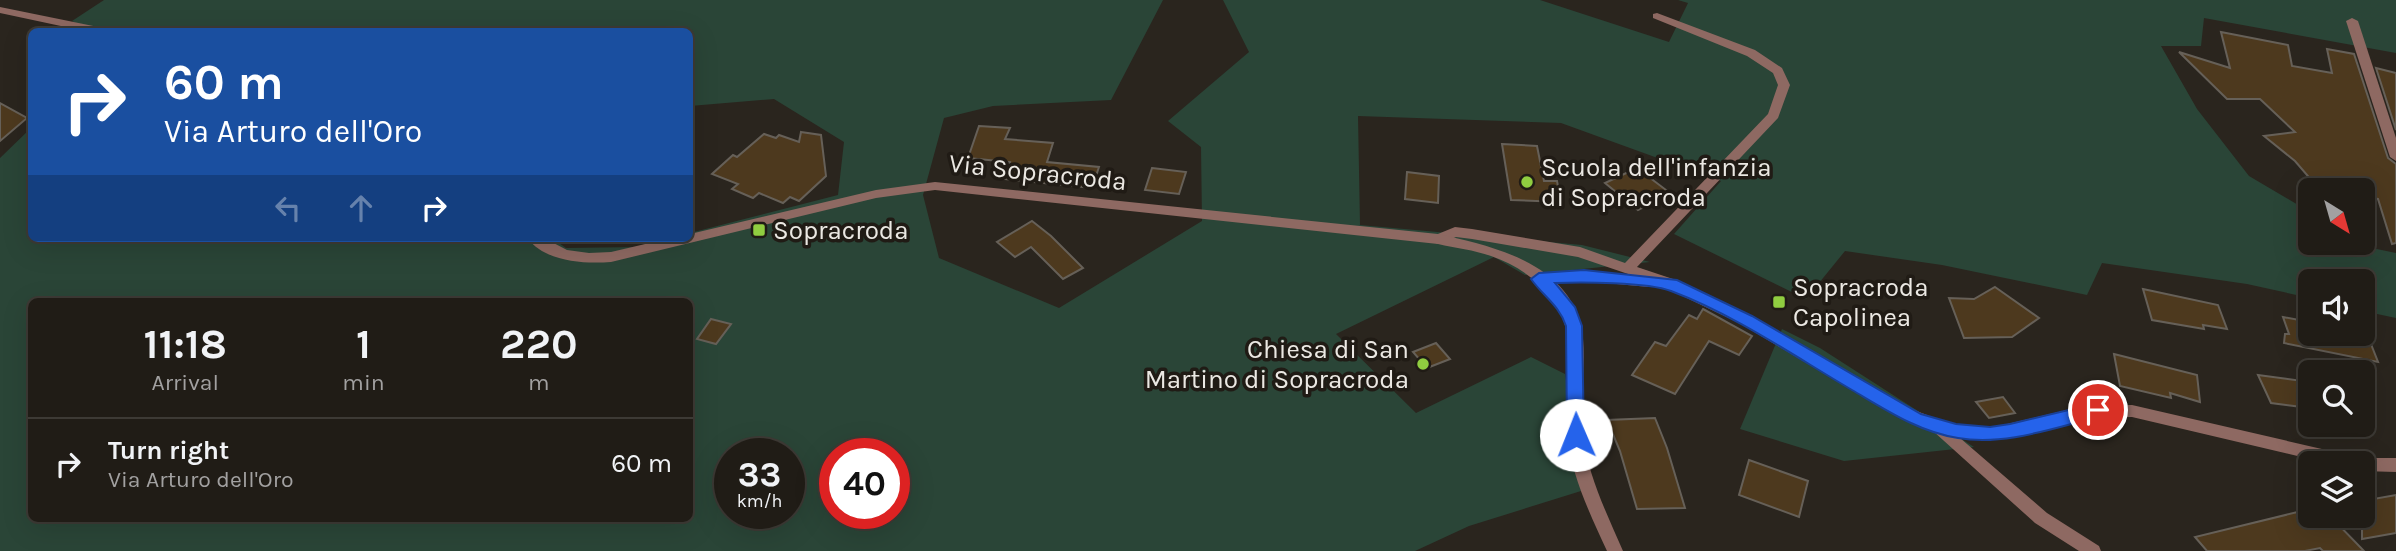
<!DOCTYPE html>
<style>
body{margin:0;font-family:Karla,sans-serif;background:#2d2923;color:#f1f3f6;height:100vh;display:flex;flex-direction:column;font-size:26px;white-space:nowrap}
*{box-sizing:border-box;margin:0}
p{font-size:23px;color:#a2a1a1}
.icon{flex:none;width:38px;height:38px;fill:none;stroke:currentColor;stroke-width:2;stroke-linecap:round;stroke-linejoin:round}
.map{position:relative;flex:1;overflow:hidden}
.details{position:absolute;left:28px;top:298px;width:665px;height:224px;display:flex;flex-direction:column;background:#201c16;border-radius:10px;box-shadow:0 7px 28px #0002,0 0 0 2px #3d3a35}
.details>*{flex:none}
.guide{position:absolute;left:28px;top:28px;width:665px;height:214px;border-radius:10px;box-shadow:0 7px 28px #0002,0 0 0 2px #3d3a35;background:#1a4fa0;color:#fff;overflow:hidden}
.needle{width:46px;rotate:143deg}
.controls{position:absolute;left:2298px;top:178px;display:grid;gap:14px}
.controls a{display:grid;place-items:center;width:77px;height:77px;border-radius:10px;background:#201c16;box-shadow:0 7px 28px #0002,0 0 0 2px #3d3a35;font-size:35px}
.speed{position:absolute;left:714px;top:438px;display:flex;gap:14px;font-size:35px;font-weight:700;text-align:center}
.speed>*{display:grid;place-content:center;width:91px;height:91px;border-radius:50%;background:#201c16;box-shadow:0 7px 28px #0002,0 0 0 2px #3d3a35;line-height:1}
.speed small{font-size:18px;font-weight:400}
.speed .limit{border:10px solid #d22;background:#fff;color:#111}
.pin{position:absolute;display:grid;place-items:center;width:60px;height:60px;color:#fff;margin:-30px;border:4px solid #fff;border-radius:50%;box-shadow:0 2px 7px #0007}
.me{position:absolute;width:77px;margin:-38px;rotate:359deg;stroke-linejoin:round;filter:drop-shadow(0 0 5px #0008)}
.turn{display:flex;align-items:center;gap:24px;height:147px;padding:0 21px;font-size:32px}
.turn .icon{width:91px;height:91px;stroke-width:2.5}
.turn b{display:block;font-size:49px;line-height:60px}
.lanes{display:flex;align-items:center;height:66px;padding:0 21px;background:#0003;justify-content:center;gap:35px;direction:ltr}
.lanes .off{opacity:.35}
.eta{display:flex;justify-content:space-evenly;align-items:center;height:119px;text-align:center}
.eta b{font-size:42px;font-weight:700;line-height:49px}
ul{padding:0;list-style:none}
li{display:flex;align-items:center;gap:21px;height:91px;padding:0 21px;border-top:2px solid #3d3a35}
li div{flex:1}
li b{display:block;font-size:26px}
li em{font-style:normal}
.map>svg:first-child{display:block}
.green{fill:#2a4537;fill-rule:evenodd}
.building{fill:#4d391e;stroke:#666058;stroke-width:2}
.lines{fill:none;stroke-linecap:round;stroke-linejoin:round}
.minor{fill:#8e6962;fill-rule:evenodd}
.tertiary{fill:#8e6962;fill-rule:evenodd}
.route{fill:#2563eb;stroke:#184099;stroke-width:2}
.poi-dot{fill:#90cd40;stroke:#201b15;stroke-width:2.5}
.labels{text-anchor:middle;stroke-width:7;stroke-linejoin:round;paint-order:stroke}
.poi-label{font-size:26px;fill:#ebe8e3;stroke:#201b15;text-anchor:start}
.street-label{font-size:26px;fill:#ebe8e3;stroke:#201b15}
</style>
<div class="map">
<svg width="2396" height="551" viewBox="0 0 2396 551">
<rect width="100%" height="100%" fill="#2a251e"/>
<g class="green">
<path d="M 104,0 L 1163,0 L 1111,100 L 993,106 L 944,118 L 923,195 L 939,258 L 1059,308 L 1202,221 L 1201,147 L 1168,121 L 1249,52 L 1223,0 L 1540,0 L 1669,42 L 1688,3 L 1678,0 L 2396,0 L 2396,53 L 2204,18 L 2201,46 L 2161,46 L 2197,109 L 2249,176 L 2310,212 L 2310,243 L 2363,243 L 2372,248 L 2396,253 L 2396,318 L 2363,311 L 2362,282 L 2310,282 L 2310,298 L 2247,284 L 2102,263 L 2087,295 L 1942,265 L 1845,251 L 1806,299 L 1674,234 L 1721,181 L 1561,123 L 1358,116 L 1360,225 L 1582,245 L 1650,262 L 1525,275 L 1494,257 L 1336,334 L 1416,413 L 1531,357 L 1565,374 L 1581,491 L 1469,526 L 1415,551 L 0,551 L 0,158 L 31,128 L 32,238 L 552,238 L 566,248 L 635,247 L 670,238 L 690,238 L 690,233 L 838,195 L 844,142 L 774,99 L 690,106 L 690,32 L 91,32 L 72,21 ZM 32,301 L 690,301 L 690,518 L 32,518 ZM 730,453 L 789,453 L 789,513 L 730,513 ZM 835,453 L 894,453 L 894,513 L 835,513 Z"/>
<polygon points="1782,329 1820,348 1974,447 1844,461 1740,429"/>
</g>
<g class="building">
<polygon points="2221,32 2288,45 2292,66 2332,73 2327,49 2354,54 2388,158 2396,164 2396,243 2392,244 2378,199 2364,197 2362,191 2319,189 2295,161 2264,136 2295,132 2260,99 2227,99 2179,52 2230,68"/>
<polygon points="2376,68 2396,73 2396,130"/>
<polygon points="0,103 27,118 0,141"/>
<polygon points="979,126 1010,128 1005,139 1053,143 1047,162 1099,167 1092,188 1004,179 1010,162 968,158"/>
<polygon points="801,132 821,135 826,176 799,201 790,197 783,203 759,193 753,198 732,189 738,184 712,174 733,155 737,157 764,134 776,138 779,135 799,142"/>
<polygon points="1502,144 1537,146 1544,181 1557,181 1561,202 1511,200"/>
<polygon points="1152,168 1186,172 1179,194 1145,190"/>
<polygon points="1637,168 1670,193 1638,210 1605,183"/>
<polygon points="1407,172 1439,176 1438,203 1405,199"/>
<polygon points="1032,221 1051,236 1083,268 1063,279 1031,247 1015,257 997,242"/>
<polygon points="1995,287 2039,318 2012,337 1964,338 1949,298 1974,299"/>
<polygon points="2143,289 2218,305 2227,329 2203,325 2204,329 2152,320"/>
<polygon points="1703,309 1752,336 1739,355 1709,341 1675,394 1632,375 1655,342 1666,346 1689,315 1697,319"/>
<polygon points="2283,317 2310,322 2310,334 2367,334 2378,362 2284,343 2285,334 2289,334"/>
<polygon points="711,319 731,324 716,344 697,339"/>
<polygon points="1436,343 1450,359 1427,368 1413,352"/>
<polygon points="2114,354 2197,375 2200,402 2170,393 2171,398 2120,386"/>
<polygon points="2258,375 2310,382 2310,408 2271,403"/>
<polygon points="2003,397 2015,413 1989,418 1976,402"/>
<polygon points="1655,418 1667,448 1685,508 1637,509 1620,451 1607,420"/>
<polygon points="1749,460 1808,481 1799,517 1739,495"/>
<polygon points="2396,495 2396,533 2362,539 2362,501"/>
<polygon points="2310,509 2310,516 2330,516 2364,551 2323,551 2320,548 2305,551 2207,551 2195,537"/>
</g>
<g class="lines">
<g class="minor">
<path d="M 1657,13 L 1755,50 L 1782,68 L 1790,85 L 1778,118 L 1637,267 L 1676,280 L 1751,316 L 1901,405 L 1940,420 L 1957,425 L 1990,428 L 2084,406 L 2132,405 L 2361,458 L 2396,458 L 2396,472 L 2362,471 L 2362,464 L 2331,464 L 2132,417 L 2084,418 L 1990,440 L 1960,438 L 2047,513 L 2099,546 L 2101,551 L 2079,551 L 2035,523 L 1933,431 L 1891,413 L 1741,324 L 1666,288 L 1655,284 L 1649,287 L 1584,281 L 1539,284 L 1532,279 C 1544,266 1612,274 1631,275 L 1578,257 L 1472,239 L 1456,237 L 1438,244 L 1433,242 L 1431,239 L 1433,236 L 1455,227 L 1472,229 L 1580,247 L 1625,263 L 1768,114 L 1778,85 L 1773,73 L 1747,56 L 1653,18 L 1653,14 Z"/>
<polygon points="2352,18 2358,21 2396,138 2396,161 2390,157 2346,21"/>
</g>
<g class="tertiary">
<polygon points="0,7 108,29 113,32 89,32 0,13"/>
<path d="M 935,182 L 1438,234 C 1497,247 1576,265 1583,339 C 1586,371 1579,403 1583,435 C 1588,476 1607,514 1623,551 L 1607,551 C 1590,514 1571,475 1567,434 C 1564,404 1570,373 1568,343 C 1566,300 1529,269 1491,256 C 1474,250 1455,248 1438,244 L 935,190 L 876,198 L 611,262 C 583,264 546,262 527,238 L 544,238 L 567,250 L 589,253 L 611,252 L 671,238 L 690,238 L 690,234 L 876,190 Z"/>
</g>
</g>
<path class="route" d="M 1584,270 L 1677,280 L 1752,316 L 1921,414 L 1956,424 L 1990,427 L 2010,424 L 2098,403 L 2105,405 L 2107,410 L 2105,415 L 2098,417 C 2053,428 2005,446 1958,438 C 1919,432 1886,410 1852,390 C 1794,356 1735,315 1671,291 C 1647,282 1581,282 1555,283 L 1575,307 L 1582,326 L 1584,435 L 1582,440 L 1569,440 L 1567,435 L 1566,326 C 1559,305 1543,296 1531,279 L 1539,273 Z"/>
<g class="poi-dot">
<circle cx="1527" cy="182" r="7"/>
<rect x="752" y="223" width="14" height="14" rx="3.5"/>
<rect x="1772" y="295" width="14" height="14" rx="3.5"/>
<circle cx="1423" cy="364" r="7"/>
</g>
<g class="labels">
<g class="poi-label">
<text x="1541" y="176">Scuola dell'infanzia<tspan x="1541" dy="30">di Sopracroda</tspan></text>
<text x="773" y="239">Sopracroda</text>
<text x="1793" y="296">Sopracroda<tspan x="1793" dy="30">Capolinea</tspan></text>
<text x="1409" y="358" text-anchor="end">Chiesa di San<tspan x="1409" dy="30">Martino di Sopracroda</tspan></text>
</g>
<g class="street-label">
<text transform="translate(1038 172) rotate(6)" y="9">Via Sopracroda</text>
</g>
</g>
</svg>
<div class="controls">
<a><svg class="needle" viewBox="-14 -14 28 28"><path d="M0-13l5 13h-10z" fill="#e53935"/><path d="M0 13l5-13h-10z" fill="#a2a1a1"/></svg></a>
<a><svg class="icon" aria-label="sound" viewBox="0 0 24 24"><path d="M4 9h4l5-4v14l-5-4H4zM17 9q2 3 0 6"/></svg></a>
<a><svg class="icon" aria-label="search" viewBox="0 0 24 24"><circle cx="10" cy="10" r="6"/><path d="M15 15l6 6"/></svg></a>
<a><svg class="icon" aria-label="layers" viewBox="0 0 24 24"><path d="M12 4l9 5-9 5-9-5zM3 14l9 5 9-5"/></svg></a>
</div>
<div class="speed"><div>33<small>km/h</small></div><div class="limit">40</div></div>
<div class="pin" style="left:2098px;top:410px;background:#d93025"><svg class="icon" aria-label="arrive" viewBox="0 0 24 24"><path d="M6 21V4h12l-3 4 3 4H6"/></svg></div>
<svg class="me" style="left:1576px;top:435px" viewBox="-20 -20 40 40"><circle r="19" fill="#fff"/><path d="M0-13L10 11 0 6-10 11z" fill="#2563eb"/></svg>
<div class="guide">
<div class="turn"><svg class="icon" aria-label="right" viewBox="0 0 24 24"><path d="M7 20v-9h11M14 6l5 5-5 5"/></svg><div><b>60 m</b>Via Arturo dell'Oro</div></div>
<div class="lanes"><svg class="icon off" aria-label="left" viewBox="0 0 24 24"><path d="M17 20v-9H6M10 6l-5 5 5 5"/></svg><svg class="icon off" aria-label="ahead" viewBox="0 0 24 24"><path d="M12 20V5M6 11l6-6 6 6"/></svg><svg class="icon" aria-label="right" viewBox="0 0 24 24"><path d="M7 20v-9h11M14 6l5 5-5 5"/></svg></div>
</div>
<section class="details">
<div class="eta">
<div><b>11:18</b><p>Arrival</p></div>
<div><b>1</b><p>min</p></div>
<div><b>220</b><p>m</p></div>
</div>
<ul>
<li><svg class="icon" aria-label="right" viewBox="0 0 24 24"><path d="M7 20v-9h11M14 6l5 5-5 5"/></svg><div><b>Turn right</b><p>Via Arturo dell'Oro</p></div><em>60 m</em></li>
</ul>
</section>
</div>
